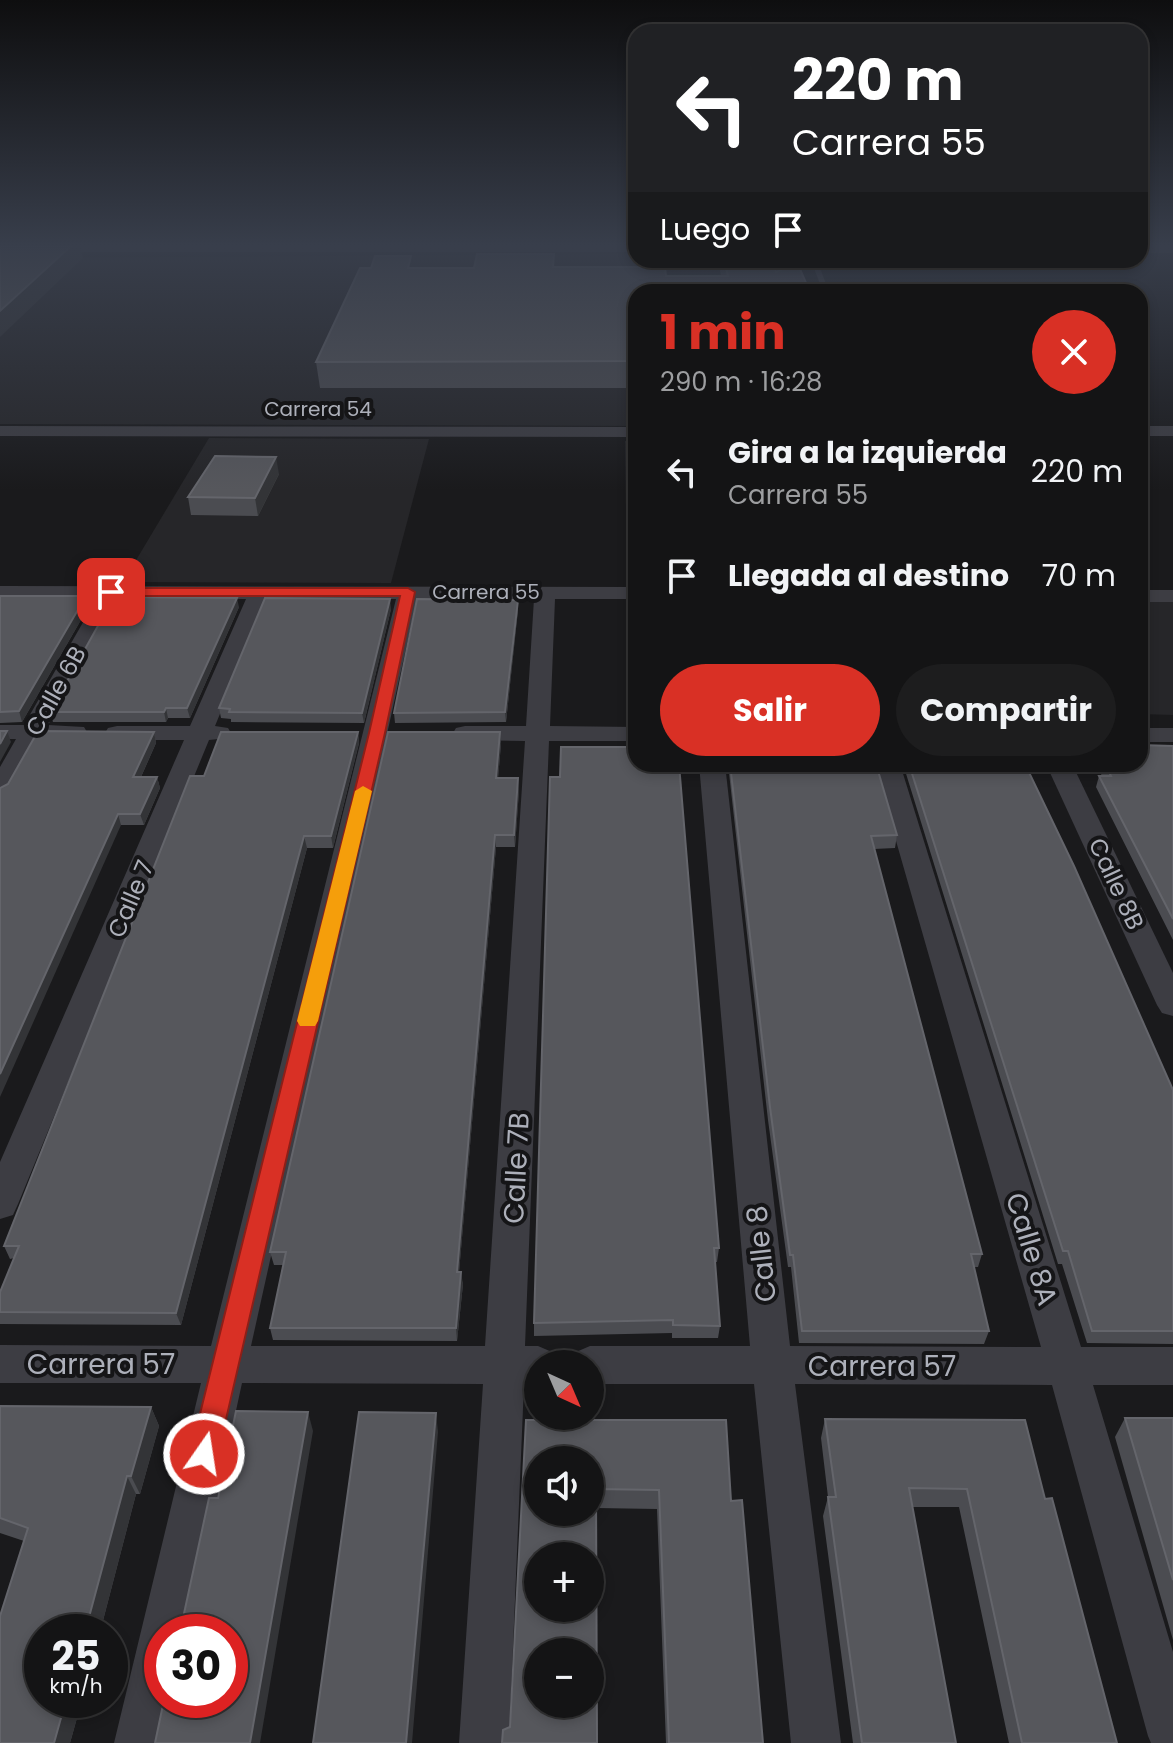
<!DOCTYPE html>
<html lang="es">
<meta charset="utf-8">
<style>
body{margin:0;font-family:Poppins,sans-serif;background:#1d1d1e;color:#f1f3f6;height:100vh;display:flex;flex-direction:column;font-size:30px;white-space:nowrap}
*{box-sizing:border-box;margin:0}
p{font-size:26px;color:#9d9ea0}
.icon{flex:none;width:44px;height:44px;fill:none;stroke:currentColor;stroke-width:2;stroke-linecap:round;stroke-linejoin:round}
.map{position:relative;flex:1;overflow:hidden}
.drawer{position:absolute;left:628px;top:284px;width:520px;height:488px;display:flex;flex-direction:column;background:#141415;border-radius:24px;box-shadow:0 4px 12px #0003,0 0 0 2px #333334}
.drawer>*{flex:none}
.guide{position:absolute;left:628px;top:24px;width:520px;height:244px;border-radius:24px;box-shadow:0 4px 12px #0003,0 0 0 2px #333334;background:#202124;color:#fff;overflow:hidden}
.needle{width:52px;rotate:136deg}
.fabs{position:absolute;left:524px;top:1350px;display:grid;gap:16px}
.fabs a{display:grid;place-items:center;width:80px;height:80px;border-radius:50%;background:#141415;box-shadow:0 4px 12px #0003,0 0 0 2px #333334;font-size:40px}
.speed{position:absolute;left:24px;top:1614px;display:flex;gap:16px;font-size:40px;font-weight:700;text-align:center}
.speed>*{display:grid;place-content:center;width:104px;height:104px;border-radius:50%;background:#141415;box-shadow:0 4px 12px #0003,0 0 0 2px #333334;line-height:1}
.speed small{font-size:20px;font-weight:400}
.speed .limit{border:12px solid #d22;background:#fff;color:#111}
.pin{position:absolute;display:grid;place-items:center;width:68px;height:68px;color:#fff;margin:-34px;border-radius:16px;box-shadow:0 4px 12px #0006}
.me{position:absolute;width:88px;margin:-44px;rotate:13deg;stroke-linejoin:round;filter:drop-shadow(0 0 6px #0008)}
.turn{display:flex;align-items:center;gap:28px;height:168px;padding:0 32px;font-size:36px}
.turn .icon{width:104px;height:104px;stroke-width:2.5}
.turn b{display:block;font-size:56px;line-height:68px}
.then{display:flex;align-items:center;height:76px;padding:0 32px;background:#0003;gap:16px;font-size:30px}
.round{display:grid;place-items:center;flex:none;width:84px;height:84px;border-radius:42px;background:#1d1d1e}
.summary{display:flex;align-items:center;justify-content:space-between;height:136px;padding:0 32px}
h1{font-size:48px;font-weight:700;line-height:60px;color:#d93025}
.action{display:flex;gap:16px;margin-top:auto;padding:16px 32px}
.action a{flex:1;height:92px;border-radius:48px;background:#d93025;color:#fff;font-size:32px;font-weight:700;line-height:92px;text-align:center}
.action a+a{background:#1d1d1e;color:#f1f3f6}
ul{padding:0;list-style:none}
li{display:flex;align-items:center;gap:24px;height:104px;padding:0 32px}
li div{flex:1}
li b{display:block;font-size:30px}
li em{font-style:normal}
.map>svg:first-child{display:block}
.built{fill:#262629}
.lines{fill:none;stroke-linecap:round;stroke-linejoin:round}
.lane{fill:#3d3d43;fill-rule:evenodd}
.street{fill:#3d3d43;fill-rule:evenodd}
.wall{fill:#4b4c51}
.shaded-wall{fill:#333437}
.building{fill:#56575c;stroke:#64656b;stroke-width:2;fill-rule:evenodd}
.route{fill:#d93025;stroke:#8d1f18;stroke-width:2}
.slow{fill:#f59e0b}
.labels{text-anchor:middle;stroke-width:8;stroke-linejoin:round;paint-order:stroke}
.far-street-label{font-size:20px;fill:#adb0ba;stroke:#151517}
.street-label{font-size:24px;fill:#adb0ba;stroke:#151517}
.near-street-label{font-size:28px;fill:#adb0ba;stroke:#151517}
</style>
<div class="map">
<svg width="1173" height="1743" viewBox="0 0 1173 1743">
<rect width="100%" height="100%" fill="#1a1a1c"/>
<g class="built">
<polygon points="636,254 636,260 798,260 810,292 636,292 636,426 0,424 0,258"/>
<polygon points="209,438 429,439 391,583 123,582"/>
<polygon points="625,441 636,441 636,586 627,586"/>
<polygon points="1140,599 1173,599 1173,715 1140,714"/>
</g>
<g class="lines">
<g class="lane">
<polygon points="811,260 817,260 829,292 823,292"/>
<polygon points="768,267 796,267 806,292 800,292 792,270 774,270 780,292 774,292"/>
</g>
<g class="street">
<rect x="0" y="246" width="636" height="6"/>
<rect x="1140" y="246" width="33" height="7"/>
<polygon points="0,426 636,427 636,437 0,436"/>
<rect x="1140" y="426" width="33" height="10"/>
<path d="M 0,586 L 636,587 L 636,599 L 555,599 L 550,726 L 636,727 L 636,741 L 549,741 L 525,1346 L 538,1346 L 552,1352 L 558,1364 L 538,1364 L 538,1384 L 524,1384 L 509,1743 L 459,1743 L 483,1384 L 242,1383 L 188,1632 L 162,1632 L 162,1700 L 173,1700 L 164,1743 L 114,1743 L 201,1383 L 0,1383 L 0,1345 L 211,1346 L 396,599 L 267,599 L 215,726 L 228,728 L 231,733 L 228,738 L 209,740 L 18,1204 L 13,1215 L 0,1219 L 0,1162 L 184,740 L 117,740 L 108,738 L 105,733 L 108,728 L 117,726 L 190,726 L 246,599 L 118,598 L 48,725 L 84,727 L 87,732 L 84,737 L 40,739 L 9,794 L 0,797 L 0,767 L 16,739 L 0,739 L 0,725 L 24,725 L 97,598 L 0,598 ZM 417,599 L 534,599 L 526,726 L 465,726 L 456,728 L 453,733 L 456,738 L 465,740 L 525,741 L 485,1346 L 251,1346 Z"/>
<rect x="1140" y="590" width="33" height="12"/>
<rect x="1140" y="728" width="33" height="14"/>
<polygon points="699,764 725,764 790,1346 1041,1347 874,764 900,764 1081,1347 1173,1347 1173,1385 1093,1385 1173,1652 1173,1743 1151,1743 1148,1736 1052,1385 795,1384 841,1743 791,1743 754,1384 590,1384 590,1364 570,1364 576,1352 590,1346 750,1346"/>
<polygon points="1046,764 1072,764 1173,973 1173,1016 1162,1013 1157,1005"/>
</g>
</g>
<g class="wall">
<polygon points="721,260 772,260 776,272 778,271 779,260 796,260 810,292 636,292 636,388 320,388 316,362 371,268 554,267 666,276 721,276 720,271"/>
<polygon points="279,474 258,516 191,515 188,497"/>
<polygon points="0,596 86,596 89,606 22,722 0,723"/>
<polygon points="518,600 518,610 506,722 395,723 394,713"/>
<polygon points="239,607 190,718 168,718 166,722 53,722 50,712"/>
<polygon points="391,609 364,723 231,722 231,719 221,718 219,708"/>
<polygon points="154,732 156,743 141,777 157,777 160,788 144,825 121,825 0,788"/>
<polygon points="358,732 359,743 333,848 307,848 181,1325 0,1324 0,1312 14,1258 10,1259 4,1246 204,776"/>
<polygon points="500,732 501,744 498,778 519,790 515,847 496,847 459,1272 463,1284 457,1341 273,1340 270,1328 283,1265 274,1265 270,1252"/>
<polygon points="1173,746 1173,940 1096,787 1099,776 1102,776 1096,764 1140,764"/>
<polygon points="728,764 876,764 897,835 895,848 874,849 982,1254 978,1267 974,1267 989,1331 984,1344 799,1343 791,1267 788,1267 768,1120"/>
<polygon points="903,764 1025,764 1173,1090 1173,1344 1087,1343 1062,1264 1058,1264"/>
<polygon points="560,777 719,1248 717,1262 715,1262 720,1326 718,1338 672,1338 672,1333 534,1336 534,1323"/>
<polygon points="0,1406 151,1407 159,1426 140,1494 136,1494 100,1632 42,1632 82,1700 70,1743 0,1743 24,1541 0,1533"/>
<polygon points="1125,1418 1173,1418 1173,1640 1115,1437"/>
<polygon points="825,1419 1045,1499 1117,1743 1009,1743 959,1507 912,1507 956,1743 853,1743 823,1516 828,1497 821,1438"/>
<polygon points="526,1420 731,1501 763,1743 666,1743 657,1509 596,1508 510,1727"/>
</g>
<g class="shaded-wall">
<polygon points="71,246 80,246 83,258 0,337 0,311"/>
<polygon points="276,457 279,474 258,516 255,498"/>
<polygon points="86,596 89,606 22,722 19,711"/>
<polygon points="237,598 239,607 190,718 187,708"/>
<polygon points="390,599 391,609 364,723 362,713"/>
<polygon points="518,600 518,610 506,722 505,712"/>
<polygon points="166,708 168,718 166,722 164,712"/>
<polygon points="7,731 11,742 0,762 0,744"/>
<polygon points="154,732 156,743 136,788 133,777"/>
<polygon points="358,732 359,743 333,848 331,836"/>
<polygon points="500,732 501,744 497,790 496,778"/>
<polygon points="157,777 160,788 144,825 140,814"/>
<polygon points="518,778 519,790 515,847 514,835"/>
<polygon points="118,814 121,825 0,1097 0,1074"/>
<polygon points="495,835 496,847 458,1284 457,1272"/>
<polygon points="304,836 307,848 181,1325 176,1313"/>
<polygon points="461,1272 463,1284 457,1341 456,1328"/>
<polygon points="151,1407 159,1426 140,1494 131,1476"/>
<polygon points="308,1412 313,1431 260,1743 250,1743"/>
<polygon points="436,1413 438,1432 412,1743 406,1743"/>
<polygon points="127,1476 136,1494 100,1632 85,1632"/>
<polygon points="66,1700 82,1700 70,1743 54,1743"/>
</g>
<g class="building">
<polygon points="0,246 71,246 0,311"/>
<polygon points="477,254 554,254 553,267 665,267 666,276 728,276 724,260 772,260 776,272 785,268 783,260 796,260 810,292 636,292 636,361 316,362 360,268 371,268 375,256 411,256 408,268 474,268"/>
<polygon points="215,456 276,457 255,498 188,497"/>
<polygon points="0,596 86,596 19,711 0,712"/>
<polygon points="114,597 237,598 187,708 166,708 164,712 50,712"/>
<polygon points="265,598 390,599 362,713 229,712 230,709 219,708"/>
<polygon points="417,599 518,600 505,712 394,713"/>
<polygon points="0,731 7,731 0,744"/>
<polygon points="38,731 154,732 133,777 157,777 140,814 118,814 0,1074 0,788 8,784"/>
<polygon points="221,732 358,732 331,836 304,836 176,1313 0,1312 0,1292 19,1246 4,1246 190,776 204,776"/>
<polygon points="388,732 500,732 496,778 518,778 514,835 495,835 457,1272 461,1272 456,1328 270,1328 286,1252 270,1252"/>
<polygon points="1140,745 1173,746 1173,919 1099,776 1111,776 1105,764 1140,764"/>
<polygon points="561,747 636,747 636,764 679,764 719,1248 714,1248 720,1326 673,1325 673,1320 534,1323 550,777 560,777"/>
<polygon points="730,764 876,764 897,835 871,836 982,1254 971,1254 989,1331 802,1331 793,1255 790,1255 770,1107"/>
<polygon points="909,764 1025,764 1074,866 1173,1090 1173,1331 1092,1331 1068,1251 1063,1251"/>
<polygon points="0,1406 151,1407 131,1476 127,1476 85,1632 42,1632 42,1700 66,1700 54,1743 0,1743 0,1616 28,1528 0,1518"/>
<polygon points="236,1411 308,1412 250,1743 155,1743 164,1700 230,1700 230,1632 180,1632 209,1498 218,1498"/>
<polygon points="359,1412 436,1413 406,1743 313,1743"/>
<polygon points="1125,1418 1173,1418 1173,1580"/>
<polygon points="825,1419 1025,1420 1045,1499 1052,1498 1117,1743 1022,1743 967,1489 909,1488 956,1743 862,1743 828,1497 836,1497"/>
<path d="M 526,1420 L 726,1420 L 731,1501 L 742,1500 L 763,1743 L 669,1743 L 659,1490 L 596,1489 L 597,1743 L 502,1743 L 503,1730 L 510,1727 ZM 538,1460 L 590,1460 L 590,1512 L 538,1512 ZM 538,1556 L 590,1556 L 590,1608 L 538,1608 ZM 538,1652 L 590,1652 L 590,1704 L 538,1704 Z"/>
</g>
<linearGradient id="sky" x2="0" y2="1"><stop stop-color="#0e0e0f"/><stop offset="0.5" stop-color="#383e4b"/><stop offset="1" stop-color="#383e4b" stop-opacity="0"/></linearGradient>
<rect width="1173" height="490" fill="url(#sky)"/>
<polygon class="route" points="408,588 415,592 385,733 218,1454 214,1463 204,1467 194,1463 190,1454 369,733 400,596 111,596 104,592 111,588"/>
<polygon class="slow" points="363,786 372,791 318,1021 315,1026 300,1026 297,1021 355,791"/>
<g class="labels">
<g class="far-street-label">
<text x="318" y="416">Carrera 54</text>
<text x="486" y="599">Carrera 55</text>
</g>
<g class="street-label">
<text transform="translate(56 691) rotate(-61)" y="8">Calle 6B</text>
<text transform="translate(1116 884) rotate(65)" y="8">Calle 8B</text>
<text transform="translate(131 899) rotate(-67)" y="8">Calle 7</text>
</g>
<g class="near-street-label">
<text transform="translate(516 1168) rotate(-87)" y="10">Calle 7B</text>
<text transform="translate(1032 1249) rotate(73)" y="10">Calle 8A</text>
<text transform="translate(761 1254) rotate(-96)" y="10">Calle 8</text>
<text x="101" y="1374">Carrera 57</text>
<text x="882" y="1376">Carrera 57</text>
</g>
</g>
</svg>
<div class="fabs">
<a><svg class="needle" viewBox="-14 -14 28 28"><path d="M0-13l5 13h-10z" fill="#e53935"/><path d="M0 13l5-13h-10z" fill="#9d9ea0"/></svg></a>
<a><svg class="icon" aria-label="sound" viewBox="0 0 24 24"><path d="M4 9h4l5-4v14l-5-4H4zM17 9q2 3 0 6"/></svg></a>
<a>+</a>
<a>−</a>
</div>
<div class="speed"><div>25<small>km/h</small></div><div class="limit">30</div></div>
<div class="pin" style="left:111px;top:592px;background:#d93025"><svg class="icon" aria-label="arrive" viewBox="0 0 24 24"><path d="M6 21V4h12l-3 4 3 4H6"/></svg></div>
<svg class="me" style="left:204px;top:1454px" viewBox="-20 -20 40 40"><circle r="17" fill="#d93025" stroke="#fff" stroke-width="3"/><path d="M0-11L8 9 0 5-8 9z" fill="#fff"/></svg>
<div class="guide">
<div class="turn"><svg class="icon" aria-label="left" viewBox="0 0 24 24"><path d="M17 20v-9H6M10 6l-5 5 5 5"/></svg><div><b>220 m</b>Carrera 55</div></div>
<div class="then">Luego<svg class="icon" aria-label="arrive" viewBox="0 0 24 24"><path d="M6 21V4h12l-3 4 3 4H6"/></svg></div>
</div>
<section class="drawer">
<div class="summary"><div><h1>1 min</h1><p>290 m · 16:28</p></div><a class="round" style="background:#d93025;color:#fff"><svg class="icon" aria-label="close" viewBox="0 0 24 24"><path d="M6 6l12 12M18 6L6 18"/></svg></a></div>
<ul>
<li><svg class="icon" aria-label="left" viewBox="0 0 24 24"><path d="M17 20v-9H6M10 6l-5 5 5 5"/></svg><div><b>Gira a la izquierda</b><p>Carrera 55</p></div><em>220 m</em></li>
<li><svg class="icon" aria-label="arrive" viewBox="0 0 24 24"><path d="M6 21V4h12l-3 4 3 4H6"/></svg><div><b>Llegada al destino</b></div><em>70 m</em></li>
</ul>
<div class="action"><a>Salir</a><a>Compartir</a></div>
</section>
</div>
